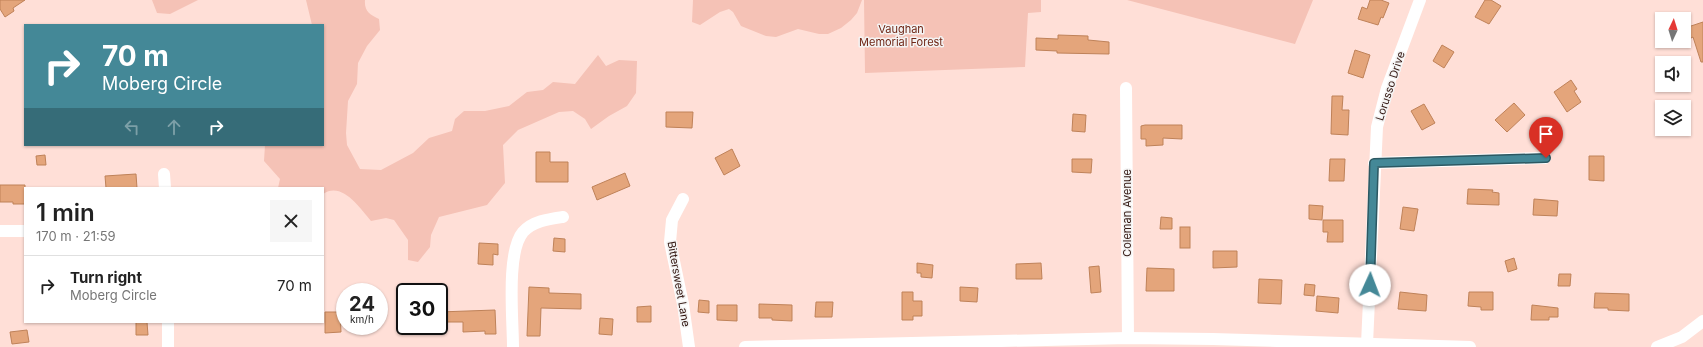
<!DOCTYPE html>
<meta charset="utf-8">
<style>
body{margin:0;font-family:Inter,sans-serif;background:#f6f6f6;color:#222;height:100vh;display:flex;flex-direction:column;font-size:15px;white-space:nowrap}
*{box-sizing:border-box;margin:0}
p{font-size:13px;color:#767676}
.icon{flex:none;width:22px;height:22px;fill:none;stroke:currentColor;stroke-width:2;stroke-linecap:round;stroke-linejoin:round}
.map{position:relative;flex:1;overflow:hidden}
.sheet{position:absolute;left:24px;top:187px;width:300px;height:136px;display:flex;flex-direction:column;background:#fff;border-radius:0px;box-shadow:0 1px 3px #0004}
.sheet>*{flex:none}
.banner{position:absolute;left:24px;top:24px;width:300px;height:122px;border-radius:0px;box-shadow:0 1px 3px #0004;background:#448897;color:#fff;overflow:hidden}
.needle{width:26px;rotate:4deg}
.buttons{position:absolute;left:1655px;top:12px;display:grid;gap:8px}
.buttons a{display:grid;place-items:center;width:36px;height:36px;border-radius:0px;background:#fff;box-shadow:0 1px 3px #0004;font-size:20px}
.speed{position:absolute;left:336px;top:283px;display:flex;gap:8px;font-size:20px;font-weight:700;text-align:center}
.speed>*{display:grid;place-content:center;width:52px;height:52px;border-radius:50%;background:#fff;box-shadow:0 1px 3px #0004;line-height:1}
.speed small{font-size:10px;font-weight:400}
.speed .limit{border:2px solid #111;border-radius:6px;background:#fff;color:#111}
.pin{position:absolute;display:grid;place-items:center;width:34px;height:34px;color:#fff;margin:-41px -17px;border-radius:50% 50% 50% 0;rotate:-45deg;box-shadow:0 0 4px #0007}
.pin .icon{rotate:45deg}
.me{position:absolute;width:44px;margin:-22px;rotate:2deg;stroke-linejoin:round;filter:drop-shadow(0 0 3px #0008)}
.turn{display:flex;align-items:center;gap:14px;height:84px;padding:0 12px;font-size:18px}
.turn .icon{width:52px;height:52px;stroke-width:2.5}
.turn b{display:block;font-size:28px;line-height:34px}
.lanes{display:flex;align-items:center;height:38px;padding:0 12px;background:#0003;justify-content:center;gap:20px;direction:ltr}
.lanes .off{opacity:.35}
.round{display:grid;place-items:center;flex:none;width:42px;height:42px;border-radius:0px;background:#f6f6f6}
.summary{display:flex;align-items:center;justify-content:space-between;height:68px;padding:0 12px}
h1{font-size:24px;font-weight:600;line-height:30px}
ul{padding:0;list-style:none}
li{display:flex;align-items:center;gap:12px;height:60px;padding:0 12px;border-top:1px solid #e0e0e0}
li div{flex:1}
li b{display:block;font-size:15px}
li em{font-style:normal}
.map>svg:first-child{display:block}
.green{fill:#f5c2b6}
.building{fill:#e4a57b;stroke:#bf8259}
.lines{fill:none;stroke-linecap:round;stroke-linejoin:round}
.minor{stroke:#fff;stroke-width:12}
.route-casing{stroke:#2c5862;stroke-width:10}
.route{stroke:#448897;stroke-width:7}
.labels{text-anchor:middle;stroke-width:3;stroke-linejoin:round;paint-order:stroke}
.park-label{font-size:11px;fill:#6f2615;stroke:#f4f4f4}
.street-label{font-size:11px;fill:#321610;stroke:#f4f4f4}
</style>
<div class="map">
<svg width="1703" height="347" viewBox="0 0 1703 347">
<rect width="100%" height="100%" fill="#ffdfd7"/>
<g class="green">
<polygon points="152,0 198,0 170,14 157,13"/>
<path d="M 306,0 L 365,0 C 364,11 370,15 379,19 L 380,30 L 367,46 L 358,63 L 357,84 L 348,101 L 346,133 L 347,145 L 360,169 L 381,170 L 413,153 L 429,138 L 452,131 L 455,119 L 464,111 L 485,111 L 509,106 L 527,92 L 543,90 L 553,82 L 575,84 L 598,55 L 606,66 L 619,60 L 637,61 L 636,93 L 627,106 L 609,116 L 591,129 L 585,119 L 573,111 L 559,112 L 518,130 L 503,145 L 505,183 L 487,205 L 439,217 L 431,235 L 430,247 L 418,262 L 408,260 L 408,240 L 394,220 L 386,218 L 371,221 C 360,208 342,181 323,194 L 323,188 L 278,188 L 280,179 L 264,161 L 265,145 L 323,145 L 323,25 L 312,25 Z"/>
<polygon points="693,0 862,0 857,13 851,20 841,28 828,34 819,34 798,29 776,37 766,36 741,26 733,12 729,9 720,12 700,25 692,22"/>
<polygon points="864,0 1041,0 1041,12 1028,13 1025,67 865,73"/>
<polygon points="1127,0 1313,0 1295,44"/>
</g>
<g class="building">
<polygon points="0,0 25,0 13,8 14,11 5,17 0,9"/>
<polygon points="1370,0 1381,0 1389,3 1383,18 1381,17 1378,25 1358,19 1362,7 1367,9"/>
<polygon points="1485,0 1491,0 1501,6 1489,24 1475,17"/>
<polygon points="1703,22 1703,62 1701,62 1693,37 1689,39 1685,28"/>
<polygon points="1058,35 1088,36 1088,40 1109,42 1109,54 1057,53 1057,51 1036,50 1036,38 1058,39"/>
<polygon points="1442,45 1454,52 1444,68 1433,61"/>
<polygon points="1355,50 1370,55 1363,78 1348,73"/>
<polygon points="1571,80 1577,89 1574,91 1581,102 1567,112 1554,92"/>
<polygon points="1332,96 1343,96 1342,110 1349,110 1348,135 1331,134"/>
<polygon points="1514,103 1525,115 1507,132 1495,120"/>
<polygon points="1424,104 1435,123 1422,130 1411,111"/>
<polygon points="666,112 693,112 692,128 666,127"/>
<polygon points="1073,114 1086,115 1085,132 1072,131"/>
<polygon points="1145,125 1182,125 1182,139 1163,138 1163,145 1146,146 1146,139 1141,139 1141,126"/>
<polygon points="732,149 740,166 724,175 715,158"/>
<polygon points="536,152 550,152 550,162 568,162 568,182 536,182"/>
<polygon points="45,155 46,165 37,165 36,156"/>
<polygon points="1589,156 1604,156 1604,181 1589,180"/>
<polygon points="1072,159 1092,159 1091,173 1072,172"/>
<polygon points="1330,159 1345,159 1344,181 1329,181"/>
<polygon points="625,173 630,186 597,200 592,187"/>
<polygon points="136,174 137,188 106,188 105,176"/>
<polygon points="0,185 25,185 25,204 13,204 13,202 0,202"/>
<polygon points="1468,189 1493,190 1492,192 1499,193 1499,205 1467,204"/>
<polygon points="1534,199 1558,201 1557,216 1533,215"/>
<polygon points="1309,205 1323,206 1322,220 1309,219"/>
<polygon points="1403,207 1418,209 1414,231 1400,229"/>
<polygon points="1161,217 1172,218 1172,229 1160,229"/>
<polygon points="1323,220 1343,220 1343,242 1327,242 1328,232 1323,232"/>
<rect x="1180" y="227" width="10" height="21"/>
<polygon points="554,238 565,239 565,252 553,251"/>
<polygon points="479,243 498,244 498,255 493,254 493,265 478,264"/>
<polygon points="1213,251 1237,251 1237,267 1213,268"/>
<polygon points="1514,258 1517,269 1508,272 1505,261"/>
<polygon points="917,263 933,265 932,278 921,277 921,273 917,273"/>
<polygon points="1041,263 1042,279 1016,279 1016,264"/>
<polygon points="1099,266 1101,292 1091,293 1089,267"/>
<polygon points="1147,268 1174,269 1174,291 1146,291"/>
<polygon points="1559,274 1571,274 1570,286 1558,286"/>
<polygon points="1259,279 1282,280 1281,304 1258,303"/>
<polygon points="1305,284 1315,285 1314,296 1304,295"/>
<polygon points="529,287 549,288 549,293 581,294 581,309 541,308 540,336 527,336"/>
<polygon points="960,287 978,288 977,302 960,301"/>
<polygon points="902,292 913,292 913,301 922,301 922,316 913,316 913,320 902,320"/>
<polygon points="1400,292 1427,295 1426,311 1398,309"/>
<polygon points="1469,292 1493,292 1493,310 1481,310 1481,307 1468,306"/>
<polygon points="1595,293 1629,294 1629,311 1608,310 1608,308 1594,308"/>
<polygon points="1317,296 1339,298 1338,313 1316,311"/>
<polygon points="699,300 709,301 709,313 698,312"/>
<polygon points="816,302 833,302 832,317 815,317"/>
<polygon points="759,304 792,305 792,321 772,320 772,318 759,318"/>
<polygon points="717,305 737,305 737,321 717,320"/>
<polygon points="1532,305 1558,308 1558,317 1549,317 1549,320 1531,320"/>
<polygon points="651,306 651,322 637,322 637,307"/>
<polygon points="495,310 496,334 485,334 485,331 463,332 463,322 439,322 439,312"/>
<polygon points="325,312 340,312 341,332 325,333"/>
<polygon points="600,318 613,319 612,335 599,334"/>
<polygon points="136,322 147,322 148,335 136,335"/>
<polygon points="27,330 29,342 12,344 10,332"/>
</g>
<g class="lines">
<g class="minor">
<polyline points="1126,88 1128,338"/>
<polyline points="1374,163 1545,158"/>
<polyline points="164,174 165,188"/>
<polyline points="683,199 672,220 670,242 683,304 689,347"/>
<polyline points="0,231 25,231"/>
<polyline points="168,322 168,347"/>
<polyline points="1367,344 1377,127 1387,88 1420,0"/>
<path d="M 513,347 C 513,320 506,252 523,232 C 533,221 549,219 563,217"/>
<polyline points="745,347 1128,338 1213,339 1470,347"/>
<polyline points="1657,347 1682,337 1703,321"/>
</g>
</g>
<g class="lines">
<defs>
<polyline id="route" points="1370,285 1374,163 1546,158"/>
</defs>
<use href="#route" class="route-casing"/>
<use href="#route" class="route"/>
</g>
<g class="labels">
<g class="park-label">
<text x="901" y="33">Vaughan<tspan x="901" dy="13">Memorial Forest</tspan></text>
</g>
<g class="street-label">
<text transform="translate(1390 86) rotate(-72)" y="4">Lorusso Drive</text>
<text transform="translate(1127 213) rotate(-90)" y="4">Coleman Avenue</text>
<text transform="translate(679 284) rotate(80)" y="4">Bittersweet Lane</text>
</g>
</g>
</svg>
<div class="buttons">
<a><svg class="needle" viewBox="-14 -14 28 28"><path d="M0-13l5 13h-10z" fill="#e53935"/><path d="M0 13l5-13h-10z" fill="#767676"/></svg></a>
<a><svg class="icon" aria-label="sound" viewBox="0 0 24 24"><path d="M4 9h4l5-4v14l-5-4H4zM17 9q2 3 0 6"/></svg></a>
<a><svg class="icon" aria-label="layers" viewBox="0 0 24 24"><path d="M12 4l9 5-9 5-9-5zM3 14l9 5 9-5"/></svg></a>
</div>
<div class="speed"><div>24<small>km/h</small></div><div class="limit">30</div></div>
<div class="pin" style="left:1546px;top:158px;background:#d93025"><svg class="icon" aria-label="arrive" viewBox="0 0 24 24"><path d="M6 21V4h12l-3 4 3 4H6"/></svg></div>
<svg class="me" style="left:1370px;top:285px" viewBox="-20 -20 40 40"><circle r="19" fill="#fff"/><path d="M0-13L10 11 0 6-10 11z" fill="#448897"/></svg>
<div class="banner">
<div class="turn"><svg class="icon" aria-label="right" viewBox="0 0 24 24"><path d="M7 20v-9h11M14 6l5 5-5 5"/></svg><div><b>70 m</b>Moberg Circle</div></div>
<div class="lanes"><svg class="icon off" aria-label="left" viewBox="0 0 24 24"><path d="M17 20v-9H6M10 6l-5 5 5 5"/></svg><svg class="icon off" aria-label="ahead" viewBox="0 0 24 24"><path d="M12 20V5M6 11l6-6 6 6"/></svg><svg class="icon" aria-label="right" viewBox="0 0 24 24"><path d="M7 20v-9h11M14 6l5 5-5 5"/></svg></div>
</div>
<section class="sheet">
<div class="summary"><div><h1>1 min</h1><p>170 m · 21:59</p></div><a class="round"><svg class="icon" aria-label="close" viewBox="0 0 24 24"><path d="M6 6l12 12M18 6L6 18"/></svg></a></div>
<ul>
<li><svg class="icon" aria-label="right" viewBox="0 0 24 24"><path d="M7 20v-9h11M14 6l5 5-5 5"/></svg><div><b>Turn right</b><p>Moberg Circle</p></div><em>70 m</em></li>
</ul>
</section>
</div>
